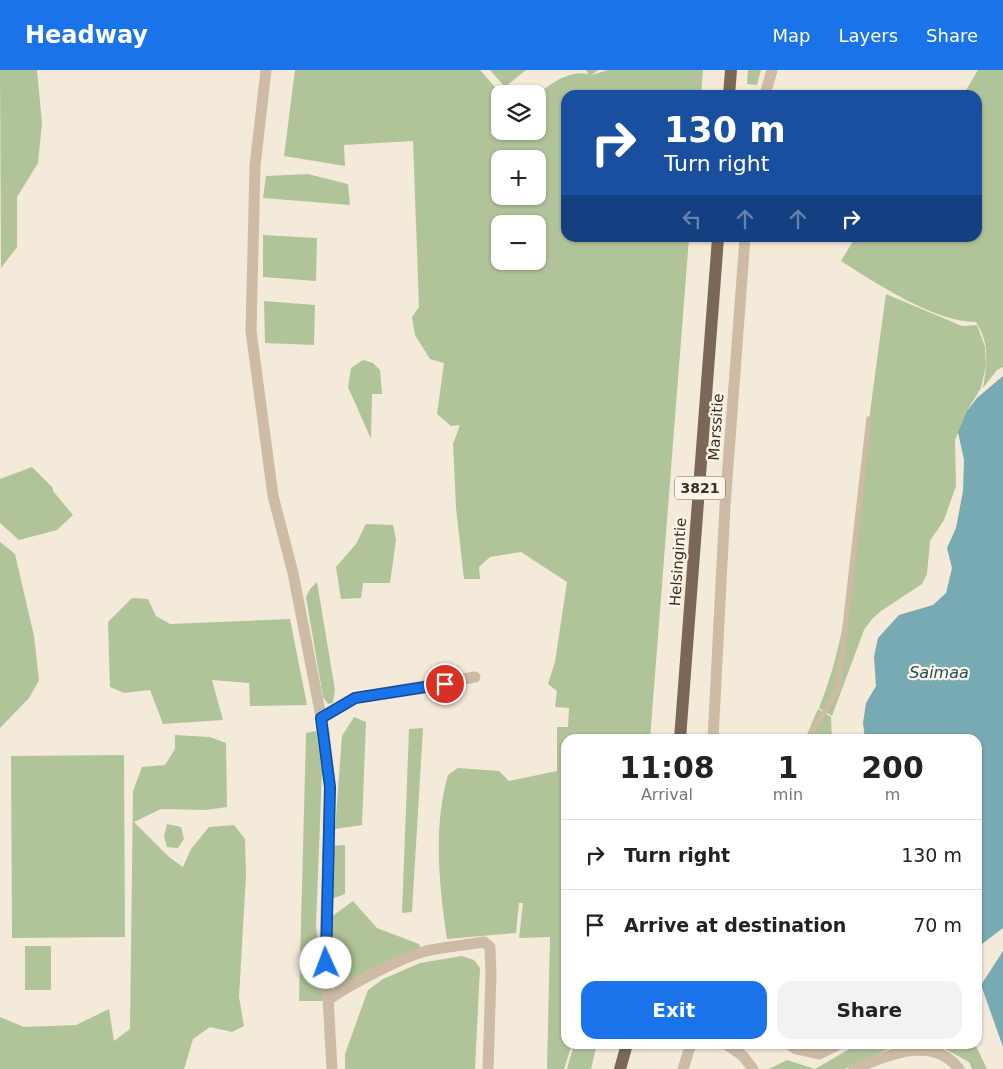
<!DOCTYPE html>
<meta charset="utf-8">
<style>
body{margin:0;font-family:"DejaVu Sans",sans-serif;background:#f2f2f2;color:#222;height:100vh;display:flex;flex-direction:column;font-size:19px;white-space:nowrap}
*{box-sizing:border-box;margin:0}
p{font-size:16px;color:#767676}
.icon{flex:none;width:28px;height:28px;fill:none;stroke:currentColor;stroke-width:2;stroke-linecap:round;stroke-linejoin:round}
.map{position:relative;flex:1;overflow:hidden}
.panel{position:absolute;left:561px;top:664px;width:421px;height:315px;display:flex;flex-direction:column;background:#fff;border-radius:15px;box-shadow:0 1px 4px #0004}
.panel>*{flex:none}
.banner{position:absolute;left:561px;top:20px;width:421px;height:152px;border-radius:15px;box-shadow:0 1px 4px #0004;background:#1a4fa0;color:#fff;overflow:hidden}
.buttons{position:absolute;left:491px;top:15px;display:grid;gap:10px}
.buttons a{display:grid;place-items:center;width:55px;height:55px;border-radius:10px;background:#fff;box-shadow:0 1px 4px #0004;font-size:25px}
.pin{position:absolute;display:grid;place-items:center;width:42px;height:42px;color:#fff;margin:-21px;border:2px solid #fff;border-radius:50%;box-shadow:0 1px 5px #0007}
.me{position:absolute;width:55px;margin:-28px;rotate:358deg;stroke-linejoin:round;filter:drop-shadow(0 0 4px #0008)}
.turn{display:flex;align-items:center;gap:18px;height:105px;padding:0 20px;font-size:22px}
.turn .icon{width:65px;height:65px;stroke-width:2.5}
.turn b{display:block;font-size:35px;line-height:42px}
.lanes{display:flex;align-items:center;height:48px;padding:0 20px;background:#0003;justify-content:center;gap:25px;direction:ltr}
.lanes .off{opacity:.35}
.eta{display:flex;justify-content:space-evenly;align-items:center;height:85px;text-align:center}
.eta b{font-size:30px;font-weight:800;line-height:35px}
.cta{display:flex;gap:10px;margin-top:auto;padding:10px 20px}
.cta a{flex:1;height:58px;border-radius:15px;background:#1a73e8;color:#fff;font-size:20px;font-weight:800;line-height:58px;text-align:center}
.cta a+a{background:#f2f2f2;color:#222}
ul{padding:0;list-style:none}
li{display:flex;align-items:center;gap:15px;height:70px;padding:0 20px;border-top:1px solid #e0e0e0}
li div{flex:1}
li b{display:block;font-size:19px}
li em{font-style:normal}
header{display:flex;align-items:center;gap:30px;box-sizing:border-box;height:70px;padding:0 25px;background:#1a73e8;color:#fff}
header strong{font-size:24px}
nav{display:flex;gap:28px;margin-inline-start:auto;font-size:18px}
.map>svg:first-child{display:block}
.green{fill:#b1c499;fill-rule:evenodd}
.water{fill:#77aab3}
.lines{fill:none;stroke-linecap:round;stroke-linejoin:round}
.lane{stroke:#cdbba5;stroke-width:5.5}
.street{stroke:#cdbba5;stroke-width:11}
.primary{stroke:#7b6757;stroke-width:12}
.route-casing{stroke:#114b97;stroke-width:12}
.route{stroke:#1a73e8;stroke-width:9}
.labels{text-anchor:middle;stroke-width:4.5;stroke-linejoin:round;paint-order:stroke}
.shield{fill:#fbf4e7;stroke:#726961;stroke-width:1}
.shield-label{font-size:14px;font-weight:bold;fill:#382e27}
.street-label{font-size:15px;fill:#382e27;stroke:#fbf4e7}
.water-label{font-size:16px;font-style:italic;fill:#19525d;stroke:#fbf4e7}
</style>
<header>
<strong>Headway</strong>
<nav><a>Map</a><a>Layers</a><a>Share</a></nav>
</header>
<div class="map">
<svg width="1003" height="999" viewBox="0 0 1003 999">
<rect width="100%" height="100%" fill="#f4eada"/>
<g class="green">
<polygon points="0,0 37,0 42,53 38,93 17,127 17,177 1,198"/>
<path d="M 295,0 L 480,0 L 501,24 L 500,61 L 538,61 L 538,24 C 551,13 570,0 588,4 L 586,0 L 598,0 L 592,5 L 608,0 L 703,0 L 701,25 L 566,25 L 566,168 L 689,168 L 650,669 L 566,669 L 566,974 L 572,974 L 564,999 L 547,999 L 550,867 L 519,868 L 523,833 L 519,833 L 516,863 L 447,869 C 439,816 433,757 448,705 L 458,698 L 499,701 L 509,711 L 557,701 L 557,657 L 568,657 L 569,638 L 555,637 L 557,621 L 548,614 L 555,592 L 567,512 L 521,482 L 490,487 L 479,497 L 480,509 L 464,509 L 456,438 L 453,374 L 460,355 L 451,356 L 437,344 L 444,293 L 430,289 L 415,265 L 412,247 L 419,237 L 413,71 L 344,75 L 345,96 L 284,86 ZM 500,89 L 538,89 L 538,126 L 500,126 ZM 500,154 L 538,154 L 538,191 L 500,191 Z"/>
<polygon points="490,0 526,0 505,17"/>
<polygon points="748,0 761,0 757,15 747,14"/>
<path d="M 978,0 L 1003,0 L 1003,297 L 997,300 L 983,318 C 987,293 990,274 976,252 C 937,253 875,213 841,191 L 855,168 L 978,168 L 978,25 L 963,25 Z"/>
<polygon points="308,104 348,114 350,135 263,128 266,106"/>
<polygon points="263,165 317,168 316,211 263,207"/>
<path d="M 886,224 L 962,256 L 977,255 L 985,277 L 986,295 L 981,318 L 968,339 L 955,370 L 956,416 L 944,450 L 930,471 L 927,504 L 922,514 L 881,541 L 872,549 L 864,560 L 832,646 L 819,638 C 847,569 853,493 861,419 C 868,354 877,289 886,224 Z"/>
<polygon points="264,231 315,235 314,275 265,273"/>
<polygon points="363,290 373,293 380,300 382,324 372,324 371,369 348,317 351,298"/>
<polygon points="32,397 53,418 53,421 73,445 57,460 19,470 0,453 0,409"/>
<polygon points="366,454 393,455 396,470 390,513 363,513 361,528 341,529 336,497 356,474"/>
<polygon points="0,472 15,484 34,566 39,610 29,628 0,658"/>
<polygon points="317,512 335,620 333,633 328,634 323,627 306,527 310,519"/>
<polygon points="132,528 148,529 156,546 170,554 290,549 307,635 250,636 249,613 212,610 223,650 163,654 150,620 124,623 110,617 108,552"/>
<polygon points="818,639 831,647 832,669 805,669"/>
<polygon points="354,647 366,652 362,755 335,759 342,666"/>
<polygon points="423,658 412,842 402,843 409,659"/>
<polygon points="316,661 322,701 316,855 324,931 299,931 306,663"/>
<polygon points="175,665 210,667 226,673 227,737 206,740 161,739 134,752 169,787 183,797 191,779 209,757 234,755 245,769 246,805 239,927 244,956 232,962 210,957 193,969 184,999 0,999 0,947 24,957 76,955 109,939 114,971 130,959 133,721 142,697 165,695 175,679"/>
<polygon points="124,685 125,867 12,868 11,686"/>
<polygon points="167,754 181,757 184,769 178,778 167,777 164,766"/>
<polygon points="345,775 345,824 326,831 328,776"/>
<path d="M 353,831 L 377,858 L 419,874 L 421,880 C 388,889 362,902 334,920 L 331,847 Z"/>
<rect x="25" y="876" width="26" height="44"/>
<polygon points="462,886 474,890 480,898 475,999 345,999 345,984 368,920 383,909 420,893"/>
<polygon points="574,974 597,974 591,999 567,999"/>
<polygon points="858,974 906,974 890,978 845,999 769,999 787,990 815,999"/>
<polygon points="936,974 975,974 987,999 972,999 969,992"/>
</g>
<g class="water">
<polygon points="1003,306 1003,858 978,877 978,669 865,669 863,653 866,633 876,616 874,587 878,568 899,545 933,535 946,523 952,498 947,478 956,458 963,421 964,390 958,362 967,341 977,328"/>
<polygon points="1003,881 1003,977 981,915"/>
</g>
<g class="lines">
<polyline class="lane" points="808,669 838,619 869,349"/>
<g class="street">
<polyline points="266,0 255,96 251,261 273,426 293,503 324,662 330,717 325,874 332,999"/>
<polyline points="765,25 772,0"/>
<polyline points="321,648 355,628 475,607"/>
<polyline points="713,669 725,436 745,168"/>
<path d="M 328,930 C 351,914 400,888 426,881 C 445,877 465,875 484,872 L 490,877 L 491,905 L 488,999"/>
<polyline points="726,974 743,986 753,999"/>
<polyline points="789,974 796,979 819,984 839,974"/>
<polyline points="683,999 691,974"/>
<path d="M 854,999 C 886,986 933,964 959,999"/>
</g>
<g class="primary">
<polyline points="729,25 731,0"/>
<polyline points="680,669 718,168"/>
<polyline points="620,999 627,974"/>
</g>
</g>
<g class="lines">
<defs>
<polyline id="route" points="326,893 330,717 321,648 355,628 445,614"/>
</defs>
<use href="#route" class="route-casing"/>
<use href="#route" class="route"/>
</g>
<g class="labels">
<rect class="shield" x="675" y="406.5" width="50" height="23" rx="4"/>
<g class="shield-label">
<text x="700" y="423">3821</text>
</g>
<g class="street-label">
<text transform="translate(716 357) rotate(-86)" y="5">Marssitie</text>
<text transform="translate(678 492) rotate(-86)" y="5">Helsingintie</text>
</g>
<g class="water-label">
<text x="939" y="608">Saimaa</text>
</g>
</g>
</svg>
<div class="buttons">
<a><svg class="icon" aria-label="layers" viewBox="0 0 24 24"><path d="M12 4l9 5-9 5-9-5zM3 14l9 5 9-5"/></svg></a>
<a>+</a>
<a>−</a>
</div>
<div class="pin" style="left:445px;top:614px;background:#d93025"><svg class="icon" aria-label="arrive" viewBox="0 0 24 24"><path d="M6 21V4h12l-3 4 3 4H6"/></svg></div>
<svg class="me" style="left:326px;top:893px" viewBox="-20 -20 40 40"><circle r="19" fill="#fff"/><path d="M0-13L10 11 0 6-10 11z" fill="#1a73e8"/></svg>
<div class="banner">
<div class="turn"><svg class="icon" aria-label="right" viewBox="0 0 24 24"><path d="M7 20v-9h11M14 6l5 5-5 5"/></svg><div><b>130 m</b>Turn right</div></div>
<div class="lanes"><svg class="icon off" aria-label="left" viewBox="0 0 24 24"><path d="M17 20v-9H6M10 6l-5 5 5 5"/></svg><svg class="icon off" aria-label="ahead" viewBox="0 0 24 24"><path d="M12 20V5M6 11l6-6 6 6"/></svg><svg class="icon off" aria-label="ahead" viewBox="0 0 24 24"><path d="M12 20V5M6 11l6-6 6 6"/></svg><svg class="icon" aria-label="right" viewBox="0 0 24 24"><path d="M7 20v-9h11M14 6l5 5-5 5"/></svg></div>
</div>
<section class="panel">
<div class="eta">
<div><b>11:08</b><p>Arrival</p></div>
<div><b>1</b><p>min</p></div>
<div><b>200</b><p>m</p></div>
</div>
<ul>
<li><svg class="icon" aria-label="right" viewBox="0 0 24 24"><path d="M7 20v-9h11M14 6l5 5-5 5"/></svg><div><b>Turn right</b></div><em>130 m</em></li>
<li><svg class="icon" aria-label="arrive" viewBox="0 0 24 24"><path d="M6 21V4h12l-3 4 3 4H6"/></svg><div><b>Arrive at destination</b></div><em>70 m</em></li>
</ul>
<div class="cta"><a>Exit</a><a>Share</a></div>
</section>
</div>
